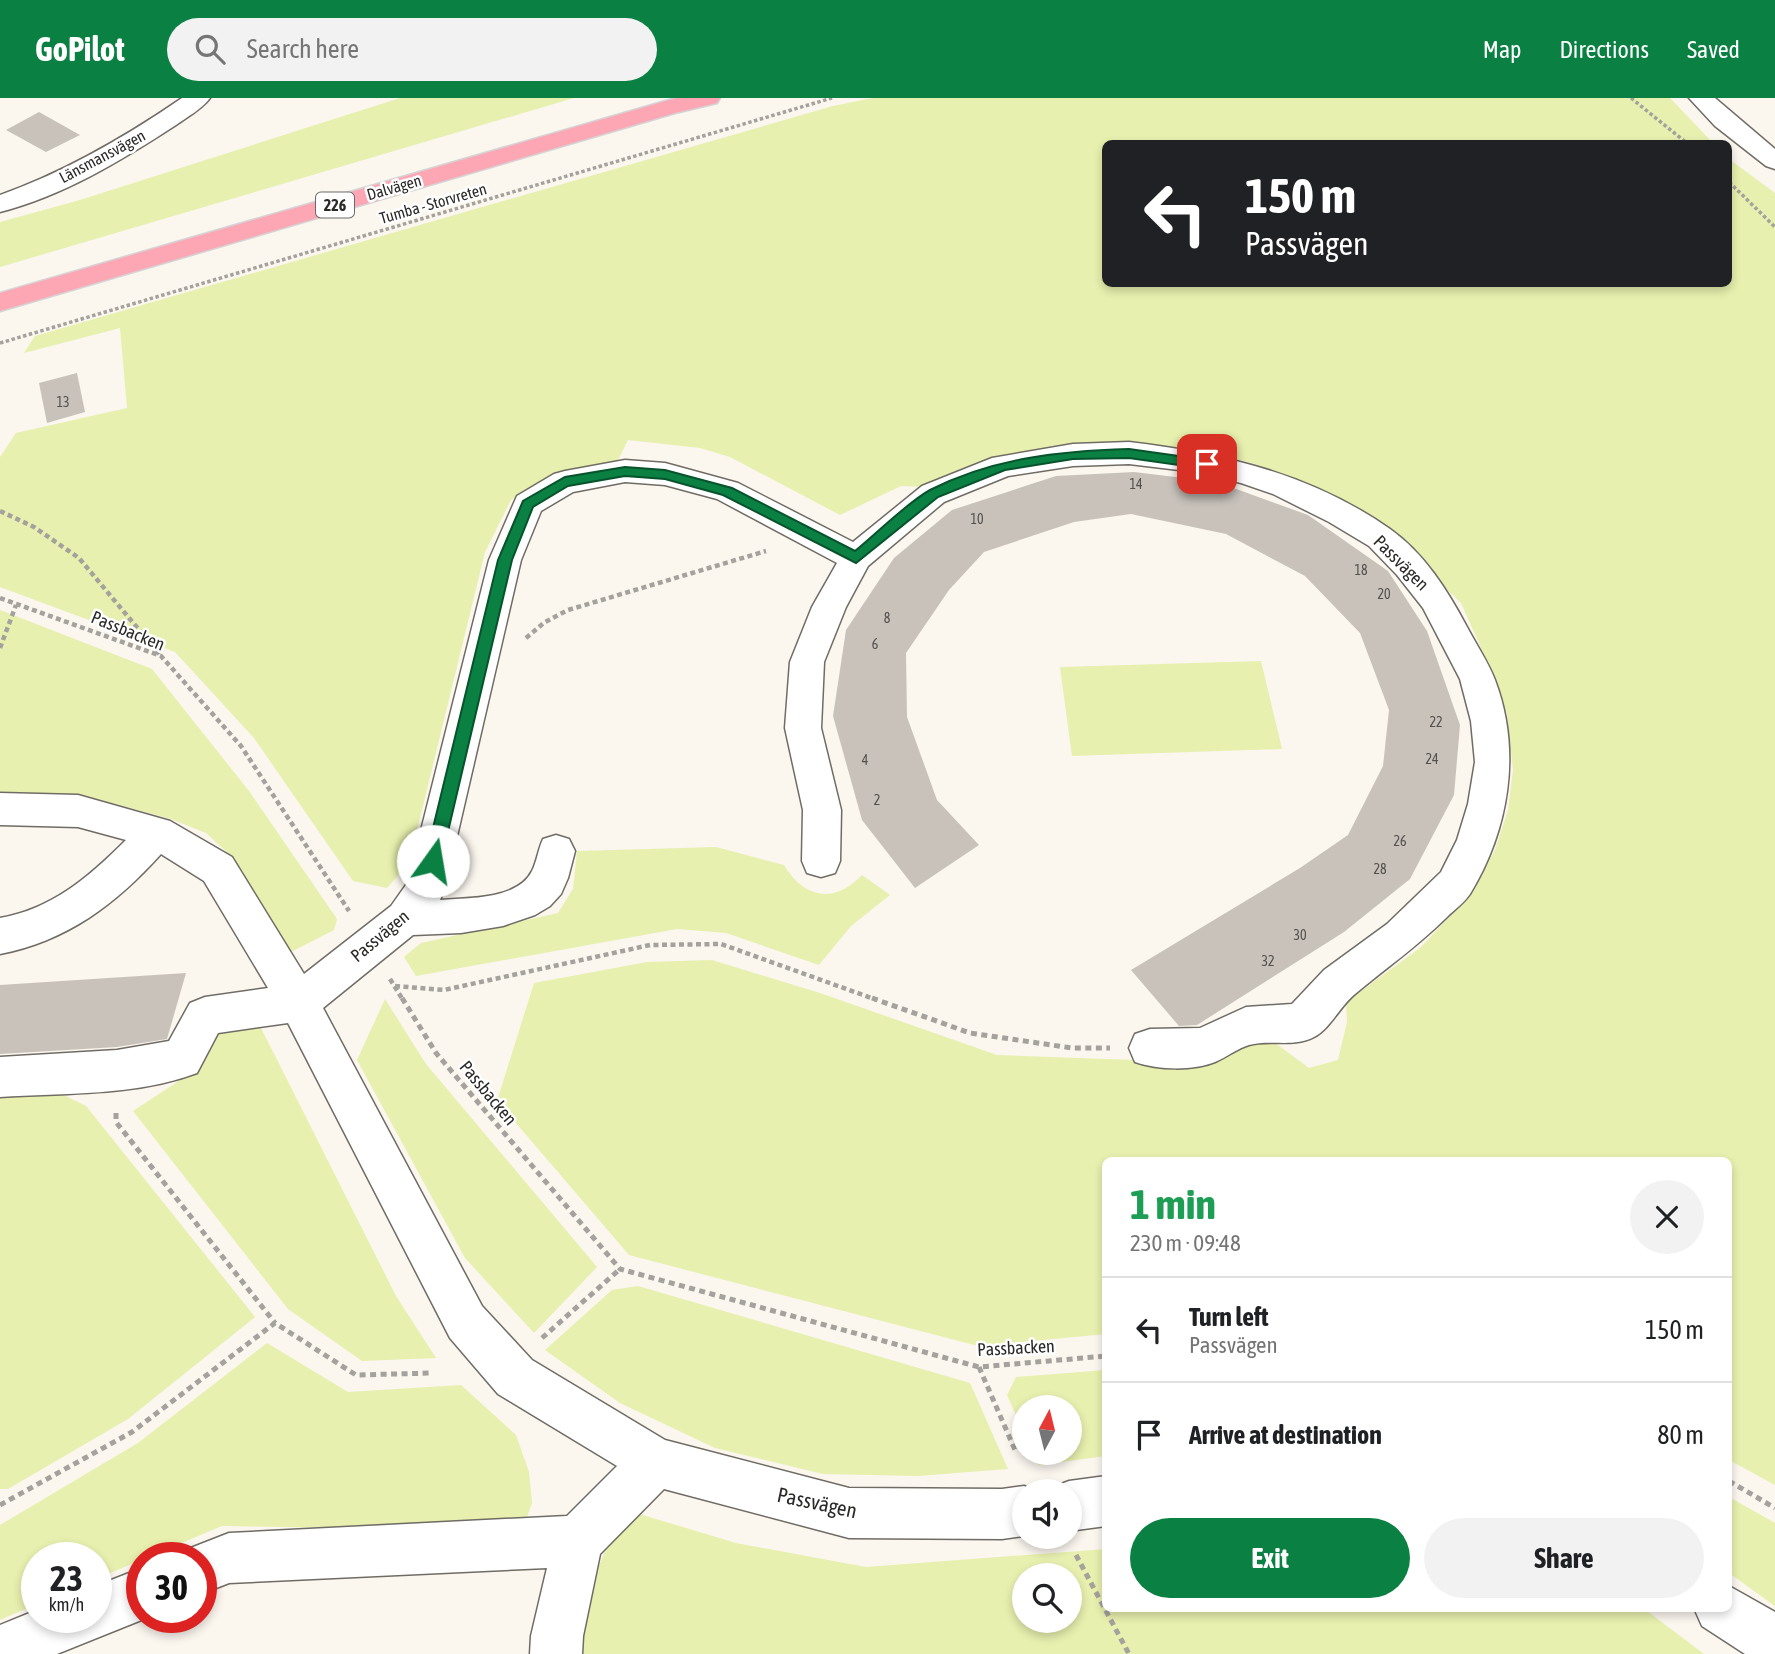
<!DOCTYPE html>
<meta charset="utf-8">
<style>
body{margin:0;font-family:"Asap Condensed",sans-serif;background:#f2f2f2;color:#202124;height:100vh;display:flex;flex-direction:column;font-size:26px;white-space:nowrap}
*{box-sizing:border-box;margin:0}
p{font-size:23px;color:#757577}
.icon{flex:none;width:38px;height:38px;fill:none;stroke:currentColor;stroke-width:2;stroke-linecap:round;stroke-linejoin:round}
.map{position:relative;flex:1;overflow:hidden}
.details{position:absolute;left:1102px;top:1059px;width:630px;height:455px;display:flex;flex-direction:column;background:#fff;border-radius:10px;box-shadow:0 4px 10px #0003}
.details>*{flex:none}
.hud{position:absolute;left:1102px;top:42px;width:630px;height:147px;border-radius:10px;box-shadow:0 4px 10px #0003;background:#202124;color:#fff;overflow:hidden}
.needle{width:46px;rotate:7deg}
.buttons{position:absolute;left:1012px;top:1297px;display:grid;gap:14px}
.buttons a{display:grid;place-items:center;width:70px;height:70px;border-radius:50%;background:#fff;box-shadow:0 4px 10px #0003;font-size:35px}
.speed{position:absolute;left:21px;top:1444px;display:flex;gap:14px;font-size:35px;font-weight:700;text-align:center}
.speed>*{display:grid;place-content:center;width:91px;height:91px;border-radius:50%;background:#fff;box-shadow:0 4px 10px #0003;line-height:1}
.speed small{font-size:18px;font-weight:400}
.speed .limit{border:10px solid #d22;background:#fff;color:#111}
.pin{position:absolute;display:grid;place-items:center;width:60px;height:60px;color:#fff;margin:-30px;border-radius:14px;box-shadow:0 4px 10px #0006}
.me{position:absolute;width:77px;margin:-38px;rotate:13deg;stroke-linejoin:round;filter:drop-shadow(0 0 5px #0008)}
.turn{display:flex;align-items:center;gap:24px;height:147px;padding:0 28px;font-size:32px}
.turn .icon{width:91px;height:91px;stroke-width:2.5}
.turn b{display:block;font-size:49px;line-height:60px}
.round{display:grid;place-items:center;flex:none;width:74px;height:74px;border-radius:37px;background:#f2f2f2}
.summary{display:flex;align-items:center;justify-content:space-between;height:119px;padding:0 28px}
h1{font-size:42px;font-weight:700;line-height:52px;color:#1e9e55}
.action{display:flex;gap:14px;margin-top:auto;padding:14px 28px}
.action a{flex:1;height:80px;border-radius:42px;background:#0b8043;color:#fff;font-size:28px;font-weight:700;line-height:80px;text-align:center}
.action a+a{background:#f2f2f2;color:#202124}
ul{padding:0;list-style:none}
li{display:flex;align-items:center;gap:21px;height:105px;padding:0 28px;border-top:2px solid #e0e0e0}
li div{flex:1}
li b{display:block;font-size:26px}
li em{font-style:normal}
header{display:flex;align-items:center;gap:42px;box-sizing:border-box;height:98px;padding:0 35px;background:#0b8043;color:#fff}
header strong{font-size:33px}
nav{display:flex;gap:38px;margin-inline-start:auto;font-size:24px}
.search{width:490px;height:63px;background:#f2f2f2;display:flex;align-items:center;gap:18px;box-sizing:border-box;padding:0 24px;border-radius:38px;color:#757577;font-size:26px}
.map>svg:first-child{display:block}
.green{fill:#e7f0ae;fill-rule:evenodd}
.building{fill:#c8c2bb}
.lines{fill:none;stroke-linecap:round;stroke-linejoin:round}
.minor-casing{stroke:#706c65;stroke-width:3}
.major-casing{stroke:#d5d4d4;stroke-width:3}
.path-far2{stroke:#a5a19c;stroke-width:3.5;stroke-dasharray:3.5 2.5;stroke-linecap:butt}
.path-far1{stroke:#a5a19c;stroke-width:4.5;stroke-dasharray:5 3.5;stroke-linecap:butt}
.path{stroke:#a5a19c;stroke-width:5;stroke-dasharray:6 4.5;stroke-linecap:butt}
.minor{fill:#fff;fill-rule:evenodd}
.major{fill:#fda7b5;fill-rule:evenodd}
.route{fill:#0b8043;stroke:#07532c;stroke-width:2}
.labels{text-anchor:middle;stroke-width:5;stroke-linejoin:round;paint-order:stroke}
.number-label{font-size:14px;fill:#53504d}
.far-street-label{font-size:16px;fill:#2c2a28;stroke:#fff}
.shield{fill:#fff;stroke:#6b6a68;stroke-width:2}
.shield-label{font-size:16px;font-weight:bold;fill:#2c2a28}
.street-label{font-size:18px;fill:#2c2a28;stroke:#fff}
.near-street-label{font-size:21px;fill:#2c2a28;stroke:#fff}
</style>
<header>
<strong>GoPilot</strong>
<div class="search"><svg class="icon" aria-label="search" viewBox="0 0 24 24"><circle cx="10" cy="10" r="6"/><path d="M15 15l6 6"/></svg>Search here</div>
<nav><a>Map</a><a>Directions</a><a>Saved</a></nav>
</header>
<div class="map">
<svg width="1775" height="1556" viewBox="0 0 1775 1556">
<rect width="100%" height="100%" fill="#fbf6ee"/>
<g class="green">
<polygon points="400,0 574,0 0,169 0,124 80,102"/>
<polygon points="873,0 1670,0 1713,45 1106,46 1106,186 1729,186 1729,61 1775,95 1775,1387 1729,1362 1729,1062 1106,1062 1106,1236 978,1248 629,1157 497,1003 534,885 647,864 712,862 820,895 997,957 1190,964 1226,958 1267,939 1309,970 1338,962 1347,924 1346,904 1420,850 1470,797 1495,752 1508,712 1513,672 1507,616 1490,570 1461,505 1385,432 1296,382 1248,364 1187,350 1128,345 925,389 901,388 840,417 730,359 700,350 628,342 617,364 561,374 511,402 485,454 409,765 387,790 353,783 254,640 175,554 0,489 0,359 16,335 127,310 120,230 24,255 35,238 833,8"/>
<polygon points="0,512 152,571 249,693 337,821 334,832 285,857 231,758 206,735 171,721 82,697 0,695"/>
<polygon points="1261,563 1282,651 1072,658 1060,569"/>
<path d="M 716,749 L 784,767 C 804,801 835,806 862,777 L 890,797 L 851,828 L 819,867 L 726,835 L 677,831 L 416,878 L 404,859 L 421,845 L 558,815 L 573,791 L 577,753 Z"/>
<polygon points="385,901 426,966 597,1169 534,1235 465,1160 357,962"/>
<polygon points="258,924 396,1198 436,1260 362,1263 288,1211 133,1013 197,971 217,933"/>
<polygon points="45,988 86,1008 255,1219 128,1321 8,1391 0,1391 0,991"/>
<polygon points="638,1188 970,1285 1008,1371 918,1378 823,1376 715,1350 620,1305 545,1252 612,1192"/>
<polygon points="267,1245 348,1294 461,1287 516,1337 529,1374 532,1405 522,1433 222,1428 96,1481 96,1460 37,1460 37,1506 0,1522 0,1427 138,1345"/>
<polygon points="1106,1272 1106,1358 1039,1367 1033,1355 1069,1354 1069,1309 1024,1309 1024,1335 1007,1297 1016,1279"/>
<polygon points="1729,1399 1775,1425 1775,1508 1729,1475"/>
<path d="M 636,1415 L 736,1445 L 866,1469 L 1106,1451 L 1106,1510 L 1643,1510 L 1704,1556 L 578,1556 L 585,1500 L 610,1442 ZM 1024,1477 L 1069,1477 L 1069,1522 L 1024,1522 Z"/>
</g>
<g class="building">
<polygon points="39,14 80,37 46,54 6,32"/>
<polygon points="77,275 85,314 47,325 39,285"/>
<polygon points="1134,374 1217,384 1308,417 1388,473 1427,533 1460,627 1454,697 1410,781 1344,834 1197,927 1179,928 1131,872 1300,770 1348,737 1383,668 1389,612 1360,535 1305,478 1226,436 1131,416 1074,424 984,454 949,492 906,555 907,619 937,702 979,747 915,790 862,722 833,618 846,532 894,460 952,412 1056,378"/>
<polygon points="186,875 167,941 117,949 0,956 0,887"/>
</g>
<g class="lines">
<defs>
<g id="minor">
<path d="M 182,0 L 210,0 C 202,11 187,19 176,27 C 122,62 63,98 0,114 L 0,97 C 65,74 125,39 182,0 Z"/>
<polygon points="1689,0 1715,0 1775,51 1775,71 1766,68 1715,28"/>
<path d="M 1129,344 C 1222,355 1312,376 1390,431 C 1424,455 1448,493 1467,529 C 1476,546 1488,564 1495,582 C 1522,653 1509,732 1470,796 C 1464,805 1454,812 1447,819 C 1418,848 1386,870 1355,896 C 1340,908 1330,931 1314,939 C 1294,950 1270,941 1249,947 C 1238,950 1227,959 1215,964 C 1193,973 1158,972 1135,964 L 1129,950 L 1135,936 L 1150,931 L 1200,930 L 1246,909 L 1292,906 L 1324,872 L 1387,826 L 1441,774 L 1457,742 L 1468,706 L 1475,664 L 1471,623 L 1460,581 L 1423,510 L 1397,477 L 1369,448 L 1329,424 L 1273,396 L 1241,385 L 1187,373 L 1129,366 L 1073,368 L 1008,378 L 944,404 L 868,468 L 846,509 L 824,564 L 821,630 L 841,712 L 840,763 L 835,775 L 821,779 L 807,775 L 802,763 L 803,712 L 785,630 L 790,564 L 812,509 L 837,465 L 717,401 L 665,387 L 625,384 L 573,394 L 541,413 L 521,462 L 445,790 L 440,802 C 466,800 518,802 532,773 C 537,763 538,752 543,741 L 556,737 L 569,741 L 575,753 L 568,780 L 561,796 L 550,808 L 535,817 L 503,828 L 461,835 L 413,837 L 323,910 L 482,1208 L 532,1262 L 665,1342 L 849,1390 L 1002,1391 L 1024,1388 L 1036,1393 L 1024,1393 L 1024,1438 L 1002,1441 L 849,1440 L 664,1391 L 600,1456 L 583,1538 L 582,1556 L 530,1556 L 531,1538 L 547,1470 L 229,1485 L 201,1496 L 201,1460 L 180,1460 L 183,1453 L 229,1435 L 567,1418 L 617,1368 L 498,1296 L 450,1240 L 288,925 L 218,935 L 197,975 C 136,998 64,995 0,999 L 0,959 L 117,952 L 169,943 L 190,905 L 205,899 L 268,890 L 204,783 L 161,756 C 116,806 67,843 0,856 L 0,820 C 52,811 89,779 126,742 L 78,729 L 0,727 L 0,695 L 78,697 L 170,723 L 232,759 L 304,876 L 391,808 L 408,784 L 489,462 L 517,398 L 554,376 L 565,373 L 625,362 L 665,365 L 738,385 L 853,444 L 922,388 L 992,360 L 1073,346 Z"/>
<polygon points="1106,1378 1106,1428 1069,1433 1069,1393 1050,1393 1051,1390 1069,1383"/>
<polygon points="142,1470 142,1519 149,1519 57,1556 0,1556 0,1527 37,1512 37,1519 96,1519 96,1488"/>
<polygon points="1729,1488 1775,1514 1775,1556 1745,1556 1702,1528 1694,1510 1729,1510"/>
</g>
<polygon id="major" points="676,0 720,0 717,5 675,15 0,213 0,195"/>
</defs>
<use href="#minor" class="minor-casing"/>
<use href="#major" class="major-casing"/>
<g class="path-far2">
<polyline points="1631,0 1688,46"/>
<polyline points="1729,84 1775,129"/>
<polyline points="0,245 832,0"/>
</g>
<g class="path-far1">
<polyline points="0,413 34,429 79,460 160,557"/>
<polyline points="0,500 161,558 241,648 349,813"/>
<polyline points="526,540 545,524 568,512 766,453"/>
<polyline points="0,550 16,507"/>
<polyline points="390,881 403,902"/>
<polyline points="395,888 444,892 650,847 721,846 877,902"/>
</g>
<g class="path">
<polyline points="402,900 436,955 620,1171 979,1269 1106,1258"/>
<polyline points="872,900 970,935 1072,950 1110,950"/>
<polyline points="116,1015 116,1024 275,1225"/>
<polyline points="542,1240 620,1171"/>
<polyline points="979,1269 1015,1352"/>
<polyline points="1729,1383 1775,1410"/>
<polyline points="0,1407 132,1334 275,1225 356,1277 433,1275"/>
<polyline points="1076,1457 1129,1556"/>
</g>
<use href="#minor" class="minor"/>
<use href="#major" class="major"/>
</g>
<path class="route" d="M 1129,351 L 1207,362 L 1213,366 L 1207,371 L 1129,360 L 1073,361 L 1005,372 L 938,399 L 856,465 L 723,397 L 665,381 L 625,378 L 568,388 L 533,409 L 512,462 L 441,763 L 438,768 L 427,768 L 425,763 L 498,462 L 523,403 L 565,379 L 625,369 L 665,372 L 732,390 L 855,453 C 876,436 908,404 930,392 C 993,360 1060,353 1129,351 Z"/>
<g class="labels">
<g class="number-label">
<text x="63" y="309">13</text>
<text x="1136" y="391">14</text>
<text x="977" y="426">10</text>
<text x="1361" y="477">18</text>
<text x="1384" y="501">20</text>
<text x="887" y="525">8</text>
<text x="875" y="551">6</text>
<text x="1436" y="629">22</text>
<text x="1432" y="666">24</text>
<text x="865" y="667">4</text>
<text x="877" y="707">2</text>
<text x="1400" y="748">26</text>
<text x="1380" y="776">28</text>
<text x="1300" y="842">30</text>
<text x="1268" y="868">32</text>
</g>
<g class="far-street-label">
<text transform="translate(102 58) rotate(-28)" y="6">Länsmansvägen</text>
<text transform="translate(394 89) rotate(-16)" y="6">Dalvägen</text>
<text transform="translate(433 105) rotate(-16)" y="6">Tumba - Storvreten</text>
</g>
<rect class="shield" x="316" y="94.5" width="38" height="25" rx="5"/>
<g class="shield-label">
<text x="335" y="113">226</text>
</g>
<g class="street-label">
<text transform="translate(1401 465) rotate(45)" y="6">Passvägen</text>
<text transform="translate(128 533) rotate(22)" y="6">Passbacken</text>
<text transform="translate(380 838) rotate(-40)" y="6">Passvägen</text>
<text transform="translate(488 995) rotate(50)" y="6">Passbacken</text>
<text transform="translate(1016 1250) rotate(-3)" y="6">Passbacken</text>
</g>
<g class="near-street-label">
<text transform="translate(817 1405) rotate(12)" y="7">Passvägen</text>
</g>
</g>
</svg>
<div class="buttons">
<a><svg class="needle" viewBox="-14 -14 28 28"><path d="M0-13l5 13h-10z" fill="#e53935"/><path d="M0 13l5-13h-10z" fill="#757577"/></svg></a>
<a><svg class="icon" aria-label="sound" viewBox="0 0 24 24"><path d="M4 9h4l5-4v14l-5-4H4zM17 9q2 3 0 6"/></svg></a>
<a><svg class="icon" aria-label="search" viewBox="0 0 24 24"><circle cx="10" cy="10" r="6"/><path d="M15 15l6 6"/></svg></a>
</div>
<div class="speed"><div>23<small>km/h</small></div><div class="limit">30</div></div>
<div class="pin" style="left:1207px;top:366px;background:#d93025"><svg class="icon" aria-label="arrive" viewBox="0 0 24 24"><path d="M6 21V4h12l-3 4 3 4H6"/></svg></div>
<svg class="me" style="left:433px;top:763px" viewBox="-20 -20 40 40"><circle r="19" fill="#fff"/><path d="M0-13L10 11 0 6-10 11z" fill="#0b8043"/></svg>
<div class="hud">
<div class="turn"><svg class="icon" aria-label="left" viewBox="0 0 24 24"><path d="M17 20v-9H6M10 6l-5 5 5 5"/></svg><div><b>150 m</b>Passvägen</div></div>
</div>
<section class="details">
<div class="summary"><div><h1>1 min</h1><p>230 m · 09:48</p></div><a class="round"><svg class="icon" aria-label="close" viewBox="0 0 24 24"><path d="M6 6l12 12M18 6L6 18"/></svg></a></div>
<ul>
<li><svg class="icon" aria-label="left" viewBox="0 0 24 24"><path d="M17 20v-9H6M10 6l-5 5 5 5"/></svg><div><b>Turn left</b><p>Passvägen</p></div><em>150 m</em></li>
<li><svg class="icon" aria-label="arrive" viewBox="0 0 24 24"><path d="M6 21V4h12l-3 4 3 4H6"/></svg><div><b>Arrive at destination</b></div><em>80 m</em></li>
</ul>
<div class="action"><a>Exit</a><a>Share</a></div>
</section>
</div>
